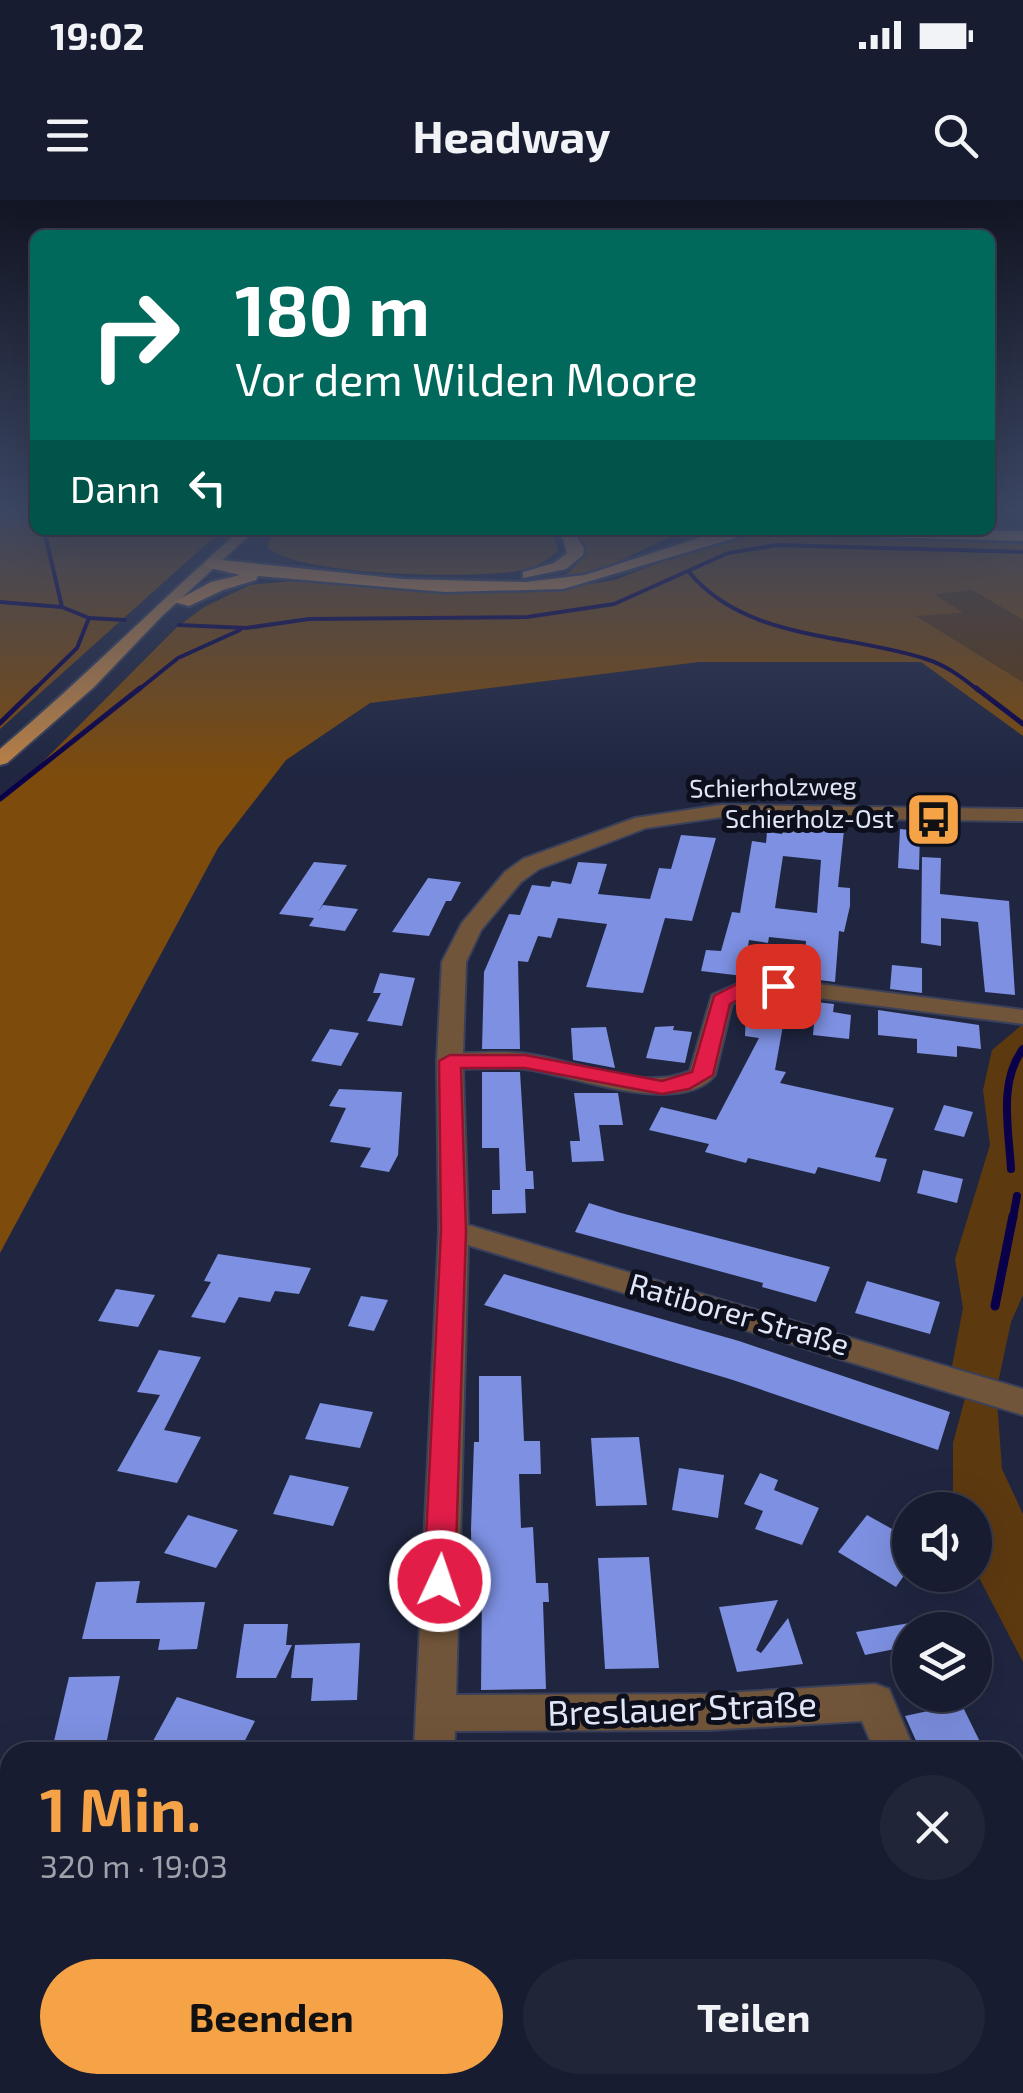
<!DOCTYPE html>
<html lang="de">
<meta charset="utf-8">
<style>
body{margin:0;font-family:"Exo 2",sans-serif;background:#212538;color:#f1f3f6;height:100vh;display:flex;flex-direction:column;font-size:38px;white-space:nowrap}
*{box-sizing:border-box;margin:0}
p{font-size:32px;color:#9fa1ab}
.icon{flex:none;width:55px;height:55px;fill:none;stroke:currentColor;stroke-width:2;stroke-linecap:round;stroke-linejoin:round}
.map{position:relative;flex:1;overflow:hidden}
.sheet{position:absolute;left:0px;top:1542px;width:1025px;height:352px;display:flex;flex-direction:column;background:#181c30;border-radius:30px 30px 0 0;box-shadow:0 10px 40px #0002,0 0 0 2px #363a4c}
.sheet>*{flex:none}
.hud{position:absolute;left:30px;top:30px;width:965px;height:305px;border-radius:15px;box-shadow:0 10px 40px #0002,0 0 0 2px #363a4c;background:#00695c;color:#fff;overflow:hidden}
.fabs{position:absolute;left:892px;top:1292px;display:grid;gap:20px}
.fabs a{display:grid;place-items:center;width:100px;height:100px;border-radius:50%;background:#181c30;box-shadow:0 10px 40px #0002,0 0 0 2px #363a4c;font-size:50px}
.pin{position:absolute;display:grid;place-items:center;width:85px;height:85px;color:#fff;margin:-42px;border-radius:20px;box-shadow:0 5px 15px #0006}
.me{position:absolute;width:110px;margin:-55px;rotate:3deg;stroke-linejoin:round;filter:drop-shadow(0 0 8px #0008)}
.turn{display:flex;align-items:center;gap:35px;height:210px;padding:0 40px;font-size:45px}
.turn .icon{width:130px;height:130px;stroke-width:2.5}
.turn b{display:block;font-size:70px;line-height:85px}
.then{display:flex;align-items:center;height:95px;padding:0 40px;background:#0003;gap:20px;font-size:38px}
.round{display:grid;place-items:center;flex:none;width:105px;height:105px;border-radius:52px;background:#212538}
.overview{display:flex;align-items:center;justify-content:space-between;height:170px;padding:0 40px}
h1{font-size:60px;font-weight:700;line-height:75px;color:#f6a246}
.cta{display:flex;gap:20px;margin-top:auto;padding:20px 40px}
.cta a{flex:1;height:115px;border-radius:60px;background:#f6a246;color:#111;font-size:40px;font-weight:700;line-height:115px;text-align:center}
.cta a+a{background:#212538;color:#f1f3f6}
.status{display:flex;justify-content:space-between;align-items:center;height:70px;padding:0 50px;background:#181c30;direction:ltr}
.status svg{height:28px;fill:currentColor}
header{display:flex;justify-content:space-between;align-items:center;height:130px;padding:0 40px;background:#181c30;font-size:45px;font-weight:700}
.map>svg:first-child{display:block}
.green{fill:#5d3910}
.forest{fill:#7d4b0c}
.lines{fill:none;stroke-linecap:round;stroke-linejoin:round}
.stream-far3{stroke:#0a0049;stroke-width:4}
.stream-far2{stroke:#0a0049;stroke-width:5}
.stream-far1{stroke:#0a0049;stroke-width:8}
.stream{stroke:#0a0049;stroke-width:9}
.building{fill:#7d90e1;fill-rule:evenodd}
.minor-casing{stroke:#3b415a;stroke-width:4}
.primary-casing{stroke:#3b415a;stroke-width:4}
.motorway-casing{stroke:#3b415a;stroke-width:5}
.minor{fill:#71553a;fill-rule:evenodd}
.primary{fill:#ba8145;fill-rule:evenodd}
.motorway{fill:#d79148;fill-rule:evenodd}
.route{fill:#e11d48;stroke:#92132f;stroke-width:2.5}
.labels{text-anchor:middle;stroke-width:10;stroke-linejoin:round;paint-order:stroke}
.far-street-label{font-size:25px;fill:#e1e6f8;stroke:#0d101c}
.far-poi-label{font-size:25px;fill:#e1e6f8;stroke:#0d101c;text-anchor:end}
.street-label{font-size:30px;fill:#e1e6f8;stroke:#0d101c}
.near-street-label{font-size:35px;fill:#e1e6f8;stroke:#0d101c}
</style>
<div class="status"><b>19:02</b><svg viewBox="0 0 49 12"><path d="M0 12V9h3v3zM5 12V6h3v6zM10 12V3h3v9zM15 12V0h3v12zM26 1h20v11H26zM47 4h2v5h-2z"/></svg></div>
<header><svg class="icon" aria-label="menu" viewBox="0 0 24 24"><path d="M4 6h16M4 12h16M4 18h16"/></svg>Headway<svg class="icon" aria-label="search" viewBox="0 0 24 24"><circle cx="10" cy="10" r="6"/><path d="M15 15l6 6"/></svg></header>
<div class="map">
<svg width="1023" height="1893" viewBox="0 0 1023 1893">
<rect width="100%" height="100%" fill="#202640"/>
<g class="green">
<polygon points="972,390 1023,420 1023,482 914,415 961,413 933,393"/>
<polygon points="1023,824 1023,1095 1011,1122 998,1183 952,1166 963,1108 955,1059 990,945 983,890 992,850"/>
<polygon points="967,1191 997,1201 1002,1269 1023,1314 1023,1462 975,1370 975,1310 953,1310 953,1243"/>
</g>
<g class="forest">
<polygon points="0,310 35,310 35,330 222,330 0,529"/>
<path d="M 279,330 L 538,330 L 555,339 L 558,351 C 546,362 533,368 517,371 C 472,379 301,376 268,348 L 268,342 Z"/>
<path d="M 574,330 L 684,330 L 609,366 L 562,378 C 579,364 594,348 574,330 Z"/>
<polygon points="762,334 1023,344 1023,420 972,390 934,394 963,413 916,416 1023,482 1023,536 921,462 699,462 370,503 286,560 218,648 0,1053 0,600 14,591 176,428 204,407 250,385 313,379 541,392 615,380 718,339"/>
</g>
<g class="lines">
<g class="stream-far3">
<polyline points="990,314 1023,315"/>
<polyline points="44,330 62,407 89,418 125,420"/>
<path d="M 689,372 C 746,441 847,433 926,459 C 946,465 963,478 979,491"/>
<polyline points="0,402 62,407"/>
<polyline points="179,425 246,428 309,419 527,417 614,404 728,353 777,345 1023,352"/>
<polyline points="33,491 77,448 89,418"/>
<polyline points="137,491 178,458 240,430"/>
</g>
<g class="stream-far2">
<polyline points="976,488 1023,524"/>
<polyline points="0,523 36,488"/>
<polyline points="0,599 140,488"/>
</g>
<g class="stream-far1">
<path d="M 1011,969 C 1009,931 998,882 1023,849"/>
<polyline points="1013,1018 1017,996"/>
</g>
<polyline class="stream" points="995,1106 1013,1016"/>
</g>
<g class="building">
<path d="M 784,624 L 844,630 L 838,687 L 850,688 L 850,706 L 844,732 L 839,731 L 835,782 L 803,778 L 806,741 L 769,737 L 768,743 L 749,740 L 743,776 L 701,771 L 706,750 L 721,751 L 732,712 L 740,713 L 752,641 L 766,643 L 767,632 L 782,634 ZM 783,656 L 821,660 L 817,713 L 775,708 Z"/>
<polygon points="900,629 920,631 919,670 898,668"/>
<polygon points="681,635 716,638 692,721 665,718 643,793 586,787 607,724 558,718 551,738 538,736 528,762 518,761 520,849 482,849 484,772 509,714 520,715 532,685 550,687 552,681 571,684 578,662 607,664 598,694 650,699 659,668 671,669"/>
<polygon points="922,657 941,658 940,694 1009,701 1015,795 985,792 978,722 941,718 941,746 921,743"/>
<polygon points="314,662 347,665 318,712 323,705 358,709 345,731 309,726 314,718 279,714"/>
<polygon points="428,678 461,682 451,701 446,701 429,736 392,732"/>
<polygon points="892,765 922,768 922,793 890,789"/>
<polygon points="380,773 415,778 402,826 367,821 381,793 373,793"/>
<polygon points="780,797 788,798 775,870 786,872 780,883 894,908 875,957 887,959 880,982 818,967 815,974 748,958 746,963 705,952 709,944 649,930 661,907 716,920 759,838 745,836 746,811 771,814"/>
<polygon points="816,802 834,804 833,812 851,815 849,839 813,835"/>
<polygon points="878,810 979,825 981,849 957,846 957,857 917,853 917,839 878,835"/>
<polygon points="674,826 673,830 692,832 685,863 646,858 655,827"/>
<polygon points="606,827 615,868 573,860 571,828"/>
<polygon points="330,829 359,833 341,866 311,861"/>
<polygon points="482,872 520,872 526,971 533,971 534,989 525,989 526,1013 492,1014 492,990 500,990 499,948 482,948"/>
<polygon points="339,889 402,892 398,955 389,972 360,967 371,948 330,942 346,908 329,906"/>
<polygon points="574,893 618,893 623,925 599,925 604,961 572,962 570,941 580,941"/>
<polygon points="944,905 973,912 964,937 934,930"/>
<polygon points="923,970 963,979 957,1003 917,993"/>
<polygon points="589,1003 621,1013 830,1067 816,1102 762,1087 763,1083 575,1032"/>
<polygon points="218,1054 311,1068 299,1094 275,1091 270,1102 239,1097 225,1123 191,1117 211,1082 204,1081"/>
<polygon points="504,1074 739,1141 950,1212 938,1250 733,1180 484,1105"/>
<polygon points="867,1081 940,1102 930,1134 855,1113"/>
<polygon points="116,1089 155,1095 138,1127 98,1121"/>
<polygon points="361,1096 388,1100 374,1131 348,1126"/>
<polygon points="159,1150 201,1157 164,1230 201,1237 177,1283 117,1271 160,1195 137,1192"/>
<polygon points="479,1176 521,1176 524,1241 540,1241 541,1274 519,1274 521,1328 533,1327 536,1383 548,1383 549,1402 543,1402 546,1489 481,1490 482,1389 472,1389 471,1329 474,1242 479,1242"/>
<polygon points="320,1203 373,1212 360,1248 305,1239"/>
<polygon points="639,1237 647,1305 596,1306 591,1238"/>
<polygon points="679,1268 724,1275 718,1318 672,1310"/>
<polygon points="760,1273 778,1280 774,1290 819,1308 802,1345 755,1329 763,1311 744,1304"/>
<polygon points="290,1275 349,1287 333,1326 273,1314"/>
<polygon points="188,1315 238,1330 216,1368 164,1353"/>
<polygon points="867,1315 910,1339 910,1367 896,1387 838,1352"/>
<polygon points="649,1357 659,1468 605,1469 598,1358"/>
<polygon points="140,1381 136,1403 205,1402 197,1449 158,1450 160,1439 82,1439 96,1382"/>
<polygon points="778,1400 756,1450 761,1453 788,1418 803,1464 737,1472 719,1407"/>
<polygon points="910,1423 910,1446 865,1455 856,1432"/>
<polygon points="244,1424 288,1424 286,1445 292,1445 276,1478 236,1478"/>
<polygon points="360,1443 357,1500 311,1501 313,1478 291,1478 295,1445"/>
<polygon points="120,1476 107,1540 54,1541 69,1477"/>
<polygon points="920,1495 957,1495 985,1552 921,1552 905,1516 928,1511"/>
<polygon points="177,1497 255,1521 239,1552 147,1552"/>
</g>
<g class="lines">
<defs>
<g id="minor">
<path d="M 721,605 L 1023,609 L 1023,621 L 721,617 L 646,628 L 539,669 L 521,682 L 481,730 L 466,762 L 463,853 C 484,853 506,851 527,854 C 579,861 639,892 690,871 L 712,795 L 746,780 L 778,779 L 1023,810 L 1023,824 L 778,793 L 751,794 L 732,804 L 715,875 C 680,918 572,875 526,869 C 505,867 484,868 463,869 L 468,1025 L 1023,1189 L 1023,1215 L 468,1045 L 456,1495 L 709,1494 L 875,1484 L 889,1489 L 915,1552 L 875,1552 L 862,1521 L 709,1530 L 455,1531 L 454,1552 L 414,1552 L 439,1031 L 437,861 L 442,762 L 462,723 L 505,672 L 523,659 L 635,618 Z"/>
<polygon points="1015,1863 1023,1866 1023,1893 989,1893 987,1885 1015,1885"/>
<rect x="399" y="1885" width="48" height="8"/>
</g>
<path id="primary" d="M 240,330 L 255,330 L 161,417 L 94,487 L 7,563 L 0,565 L 0,549 C 83,479 159,402 240,330 Z"/>
<g id="motorway">
<polygon points="550,330 574,333 584,348 583,355 566,369 523,378 523,372 554,363 567,353 563,339"/>
<polygon points="723,330 762,330 563,389 445,392 258,376 256,380 223,390 189,406 174,402 211,382 240,375 206,367 204,364 212,359 403,379 525,382 585,375"/>
<polygon points="792,330 1023,331 1023,341 800,335"/>
</g>
</defs>
<use href="#minor" class="minor-casing"/>
<use href="#primary" class="primary-casing"/>
<use href="#motorway" class="motorway-casing"/>
<use href="#minor" class="minor"/>
<use href="#primary" class="primary"/>
<use href="#motorway" class="motorway"/>
</g>
<linearGradient id="sky" x2="0" y2="1"><stop stop-color="#121523"/><stop offset="0.54" stop-color="#3c4764"/><stop offset="1" stop-color="#3c4764" stop-opacity="0"/></linearGradient>
<rect width="1023" height="575" fill="url(#sky)"/>
<polygon class="route" points="778,780 785,782 785,790 750,793 730,804 713,875 689,889 662,894 525,868 461,868 466,1031 455,1381 450,1390 440,1394 429,1390 424,1381 441,1031 439,861 450,855 525,855 662,881 692,872 714,796 739,783"/>
<defs>
<symbol id="bus-square" viewBox="-11 -11 22 22"><rect x="-9" y="-9" width="18" height="18" rx="4" fill="#f6a246" stroke="#0d101c"/><path d="M-5-6H5V4H4V6H2V4H-2V6H-4V4H-5ZM-3.5-4V0h7V-4ZM-3.5 1.2v1.5H-2V1.2ZM2 1.2v1.5H3.5V1.2Z" fill="#111"/></symbol>
</defs>
<g fill-rule="evenodd">
<use href="#bus-square" x="902" y="588" width="63" height="63"/>
</g>
<g class="labels">
<g class="far-street-label">
<text transform="translate(773 587) rotate(-1)" y="9">Schierholzweg</text>
</g>
<g class="far-poi-label">
<text x="894" y="628">Schierholz-Ost</text>
</g>
<g class="street-label">
<text transform="translate(739 1115) rotate(16)" y="10">Ratiborer Straße</text>
</g>
<g class="near-street-label">
<text transform="translate(682 1509) rotate(-2)" y="12">Breslauer Straße</text>
</g>
</g>
</svg>
<div class="fabs">
<a><svg class="icon" aria-label="sound" viewBox="0 0 24 24"><path d="M4 9h4l5-4v14l-5-4H4zM17 9q2 3 0 6"/></svg></a>
<a><svg class="icon" aria-label="layers" viewBox="0 0 24 24"><path d="M12 4l9 5-9 5-9-5zM3 14l9 5 9-5"/></svg></a>
</div>
<div class="pin" style="left:778px;top:786px;background:#d93025"><svg class="icon" aria-label="arrive" viewBox="0 0 24 24"><path d="M6 21V4h12l-3 4 3 4H6"/></svg></div>
<svg class="me" style="left:440px;top:1381px" viewBox="-20 -20 40 40"><circle r="17" fill="#e11d48" stroke="#fff" stroke-width="3"/><path d="M0-11L8 9 0 5-8 9z" fill="#fff"/></svg>
<div class="hud">
<div class="turn"><svg class="icon" aria-label="right" viewBox="0 0 24 24"><path d="M7 20v-9h11M14 6l5 5-5 5"/></svg><div><b>180 m</b>Vor dem Wilden Moore</div></div>
<div class="then">Dann<svg class="icon" aria-label="left" viewBox="0 0 24 24"><path d="M17 20v-9H6M10 6l-5 5 5 5"/></svg></div>
</div>
<section class="sheet">
<div class="overview"><div><h1>1 Min.</h1><p>320 m · 19:03</p></div><a class="round"><svg class="icon" aria-label="close" viewBox="0 0 24 24"><path d="M6 6l12 12M18 6L6 18"/></svg></a></div>
<div class="cta"><a>Beenden</a><a>Teilen</a></div>
</section>
</div>
